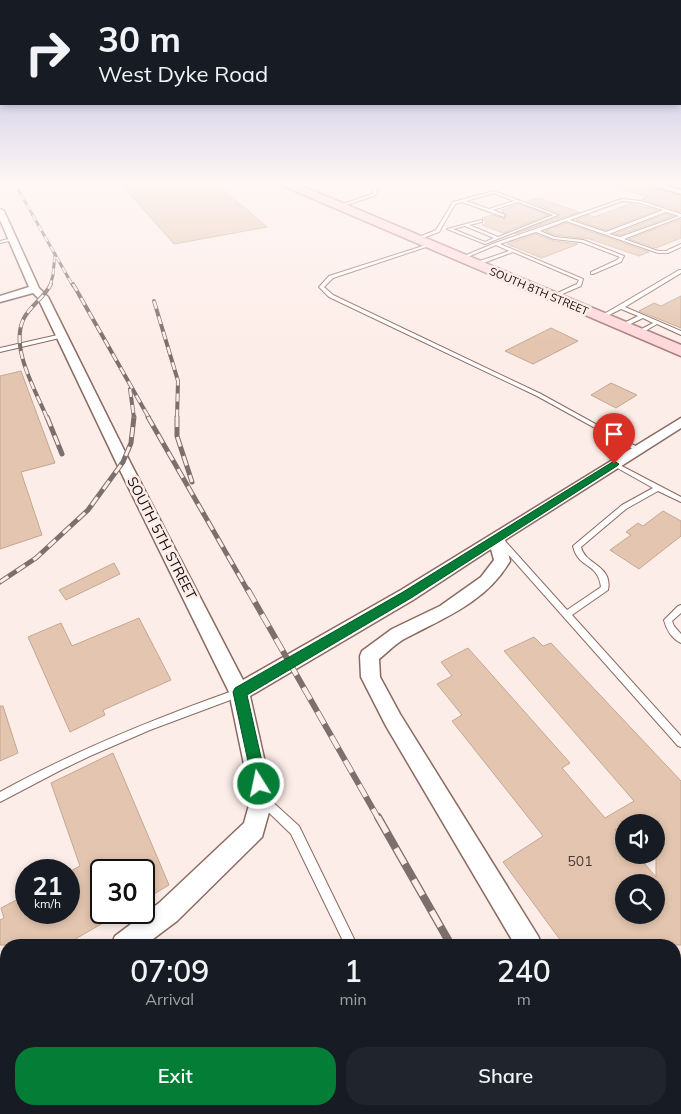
<!DOCTYPE html>
<style>
body{margin:0;font-family:Mulish,sans-serif;background:#20242c;color:#f1f3f6;height:100vh;display:flex;flex-direction:column;font-size:19px;white-space:nowrap}
*{box-sizing:border-box;margin:0}
p{font-size:16px;color:#9ea1a6}
.icon{flex:none;width:28px;height:28px;fill:none;stroke:currentColor;stroke-width:2;stroke-linecap:round;stroke-linejoin:round}
.map{position:relative;flex:1;overflow:hidden}
.details{position:absolute;left:0px;top:939px;width:681px;height:176px;display:flex;flex-direction:column;background:#171b24;border-radius:20px 20px 0 0;box-shadow:0 2px 8px #0003}
.details>*{flex:none}
.guide{position:absolute;left:0px;top:0px;width:681px;height:105px;box-shadow:0 2px 8px #0003;background:#171b24;color:#f1f3f6;overflow:hidden}
.buttons{position:absolute;left:615px;top:814px;display:grid;gap:10px}
.buttons a{display:grid;place-items:center;width:50px;height:50px;border-radius:50%;background:#171b24;box-shadow:0 2px 8px #0003;font-size:25px}
.speed{position:absolute;left:15px;top:859px;display:flex;gap:10px;font-size:25px;font-weight:700;text-align:center}
.speed>*{display:grid;place-content:center;width:65px;height:65px;border-radius:50%;background:#171b24;box-shadow:0 2px 8px #0003;line-height:1}
.speed small{font-size:12px;font-weight:400}
.speed .limit{border:2px solid #111;border-radius:8px;background:#fff;color:#111}
.pin{position:absolute;display:grid;place-items:center;width:42px;height:42px;color:#fff;margin:-51px -21px;border-radius:50% 50% 50% 0;rotate:-45deg;box-shadow:0 0 5px #0007}
.pin .icon{rotate:45deg}
.me{position:absolute;width:55px;margin:-28px;rotate:350deg;stroke-linejoin:round;filter:drop-shadow(0 0 4px #0008)}
.turn{display:flex;align-items:center;gap:18px;height:105px;padding:0 15px;font-size:22px}
.turn .icon{width:65px;height:65px;stroke-width:2.5}
.turn b{display:block;font-size:35px;line-height:42px}
.eta{display:flex;justify-content:space-evenly;align-items:center;height:85px;text-align:center}
.eta b{font-size:30px;font-weight:600;line-height:35px}
.cta{display:flex;gap:10px;margin-top:auto;padding:10px 15px}
.cta a{flex:1;height:58px;border-radius:20px;background:#047e36;color:#fff;font-size:20px;font-weight:600;line-height:58px;text-align:center}
.cta a+a{background:#20242c;color:#f1f3f6}
.map>svg:first-child{display:block}
.building{fill:#e4c6b0;stroke:#c4a791;fill-rule:evenodd}
.lines{fill:none;stroke-linecap:round;stroke-linejoin:round}
.service-casing{stroke:#8b6a60;stroke-width:2}
.minor-casing{stroke:#8b6a60;stroke-width:3}
.primary-casing{stroke:#ad7f80;stroke-width:3}
.service{fill:#fff;fill-rule:evenodd}
.minor{fill:#fff;fill-rule:evenodd}
.primary{fill:#ffd8da;fill-rule:evenodd}
.rail-far4-casing{stroke:#7d6f6b;stroke-width:3}
.rail-far3-casing{stroke:#7d6f6b;stroke-width:4}
.rail-far2-casing{stroke:#7d6f6b;stroke-width:5}
.rail-far1-casing{stroke:#7d6f6b;stroke-width:6}
.rail-casing{stroke:#7d6f6b;stroke-width:8}
.rail-far4{stroke:#fdede8;stroke-width:2;stroke-dasharray:6;stroke-linecap:butt}
.rail-far3{stroke:#fdede8;stroke-width:2.5;stroke-dasharray:8;stroke-linecap:butt}
.rail-far2{stroke:#fdede8;stroke-width:3;stroke-dasharray:10;stroke-linecap:butt}
.rail-far1{stroke:#fdede8;stroke-width:4.5;stroke-dasharray:14;stroke-linecap:butt}
.rail{stroke:#fdede8;stroke-width:5.5;stroke-dasharray:18;stroke-linecap:butt}
.route{fill:#047e36;stroke:#035223}
.labels{text-anchor:middle;stroke-width:5;stroke-linejoin:round;paint-order:stroke}
.far-street-label{font-size:11px;fill:#150906;stroke:#fdede8}
.street-label{font-size:14px;fill:#150906;stroke:#fdede8}
.near-number-label{font-size:14px;fill:#493830}
</style>
<div class="map">
<svg width="681" height="1114" viewBox="0 0 681 1114">
<rect width="100%" height="100%" fill="#fdede8"/>
<g class="building">
<polygon points="121,184 217,184 267,227 174,244"/>
<polygon points="618,184 646,184 681,196 681,212 642,199 649,197 617,187"/>
<polygon points="538,198 579,212 515,234 560,216 559,213 527,201"/>
<polygon points="519,204 548,215 503,233 482,225 487,223 482,218 492,215 505,219 507,214 502,212 504,211 502,210"/>
<polygon points="630,204 657,210 606,230 576,220 589,215 594,217"/>
<polygon points="666,214 673,216 620,235 615,234"/>
<polygon points="681,219 681,238 656,248 629,239"/>
<polygon points="566,223 649,252 639,256 590,239 555,235 545,231"/>
<polygon points="536,234 554,241 578,244 542,258 507,244"/>
<polygon points="681,296 681,328 639,311 654,303 661,306"/>
<polygon points="551,328 578,341 533,364 505,351"/>
<polygon points="21,371 55,463 21,472 42,535 0,549 0,376"/>
<polygon points="611,383 637,395 616,408 591,395"/>
<polygon points="663,511 681,521 681,536 639,569 610,550 631,535 626,532 638,523 643,526"/>
<polygon points="114,563 120,574 66,600 59,590"/>
<polygon points="139,618 171,680 103,710 105,715 70,732 28,637 61,623 72,646"/>
<path d="M 534,637 L 543,646 L 551,643 L 681,781 L 681,945 L 564,945 L 503,862 L 543,836 L 452,721 L 462,715 L 437,684 L 452,676 L 441,662 L 468,648 L 570,763 L 562,768 L 605,818 L 634,801 L 504,651 ZM 640,815 L 646,822 L 656,822 L 656,835 L 665,845 L 656,850 L 656,877 L 637,855 L 624,855 L 624,840 L 615,830 L 624,825 L 624,822 L 628,822 ZM 624,882 L 656,882 L 656,915 L 624,915 Z"/>
<polygon points="0,706 3,706 18,753 0,761"/>
<polygon points="113,753 169,885 144,900 144,870 101,870 101,912 122,912 65,945 0,945 0,920 4,918 1,908 26,895 26,912 69,912 69,872 80,866 51,783"/>
</g>
<g class="lines">
<defs>
<g id="service">
<polygon points="384,184 389,184 376,189 377,194 374,196 340,207 337,206 372,194 373,194 373,187"/>
<path d="M 494,191 L 558,215 L 485,244 L 447,229 L 481,220 L 482,220 L 482,222 L 469,225 L 498,237 L 553,215 L 518,202 L 493,210 L 505,215 L 504,217 L 462,202 L 455,204 L 439,232 L 417,240 L 414,239 L 436,230 L 453,202 ZM 494,193 L 514,201 L 489,209 L 466,201 ZM 465,226 L 494,238 L 485,242 L 453,229 Z"/>
<path d="M 622,199 L 641,201 L 681,214 L 681,217 L 624,239 L 658,251 L 666,251 L 681,244 L 681,247 L 668,253 L 658,253 L 566,221 L 540,231 L 555,237 L 583,240 L 624,256 L 621,262 L 593,274 L 591,274 L 591,272 L 617,260 L 620,257 L 581,242 L 554,239 L 536,232 L 500,244 L 583,279 L 581,286 L 553,298 L 551,297 L 551,296 L 577,284 L 579,280 L 513,252 L 478,265 L 474,265 L 474,263 L 509,251 L 496,245 L 463,259 L 459,258 L 495,243 ZM 622,201 L 640,203 L 663,210 L 606,232 L 570,220 ZM 666,212 L 679,216 L 620,237 L 609,234 Z"/>
<polygon points="13,238 14,238 14,240 0,243 0,241"/>
<polygon points="429,244 432,245 333,278 324,287 333,295 541,394 639,448 639,450 635,450 537,396 329,297 319,287 329,276"/>
<polygon points="679,270 681,270 681,273 625,307 681,331 681,335 657,324 640,334 636,334 636,332 653,323 643,318 624,327 620,327 620,325 638,316 621,309 603,318 599,317"/>
<polygon points="62,334 64,335 64,337 0,352 0,348"/>
<path d="M 614,462 L 681,497 L 681,502 L 658,491 L 626,509 L 581,547 C 585,565 613,565 608,590 L 572,615 L 681,736 L 681,747 L 678,746 L 498,543 L 502,540 L 505,541 L 567,610 L 601,587 C 598,562 578,569 573,546 L 622,505 L 653,488 L 612,465 L 611,464 Z"/>
<path d="M 681,605 L 681,613 L 672,621 L 674,626 L 681,634 L 681,643 C 672,639 666,629 664,620 L 678,606 Z"/>
<path d="M 238,689 L 241,690 L 242,693 L 241,696 L 150,730 L 90,756 L 61,770 L 0,802 L 0,792 C 76,750 156,718 238,689 Z"/>
<polygon points="263,795 267,797 299,826 357,945 345,945 291,834 259,803 258,800 259,797"/>
</g>
<g id="minor">
<polygon points="648,184 660,184 681,190 681,194"/>
<path d="M 0,209 L 4,211 L 39,288 L 48,297 L 130,462 L 243,680 L 401,590 L 681,418 L 681,428 L 505,540 L 510,561 C 486,602 446,617 406,638 C 396,643 388,652 379,659 L 380,677 L 400,714 L 538,936 L 542,945 L 515,945 L 386,726 L 361,677 L 360,656 L 362,651 L 392,629 L 440,606 L 481,577 L 494,560 L 491,549 L 413,600 L 250,696 L 273,798 L 262,837 L 177,921 L 145,945 L 111,945 L 115,936 L 159,903 L 244,823 L 251,798 L 229,692 L 116,462 L 38,298 L 33,293 L 0,302 L 0,296 L 29,287 L 0,220 Z"/>
<polygon points="6,1019 6,1048 0,1051 0,1022"/>
<polygon points="618,1109 648,1109 651,1114 621,1114"/>
</g>
<polygon id="primary" points="281,184 297,184 681,345 681,356 283,186"/>
</defs>
<use href="#service" class="service-casing"/>
<use href="#minor" class="minor-casing"/>
<use href="#primary" class="primary-casing"/>
<use href="#service" class="service"/>
<use href="#minor" class="minor"/>
<use href="#primary" class="primary"/>
<defs>
<g id="rail-far4">
<polyline points="15,184 73,286"/>
<polyline points="50,286 53,275 55,254"/>
</g>
<g id="rail-far3">
<polyline points="73,284 149,418"/>
<polyline points="154,301 178,381 177,418"/>
<polyline points="130,389 134,418"/>
<path d="M 47,418 C 36,391 9,347 24,318 C 31,305 44,298 51,284"/>
</g>
<g id="rail-far2">
<polyline points="47,417 62,454"/>
<polyline points="148,417 248,591"/>
<polyline points="177,417 177,436 192,482"/>
<polyline points="0,582 36,558 88,510 123,462 131,443 134,417"/>
</g>
<polyline id="rail-far1" points="248,590 378,818"/>
<g id="rail">
<polyline points="378,817 451,945"/>
<polyline points="545,1109 548,1114"/>
</g>
</defs>
<use href="#rail-far4" class="rail-far4-casing"/>
<use href="#rail-far3" class="rail-far3-casing"/>
<use href="#rail-far2" class="rail-far2-casing"/>
<use href="#rail-far1" class="rail-far1-casing"/>
<use href="#rail" class="rail-casing"/>
<use href="#rail-far4" class="rail-far4"/>
<use href="#rail-far3" class="rail-far3"/>
<use href="#rail-far2" class="rail-far2"/>
<use href="#rail-far1" class="rail-far1"/>
<use href="#rail" class="rail"/>
</g>
<linearGradient id="sky" x2="0" y2="1"><stop stop-color="#afb1de"/><stop offset="0.54" stop-color="#fef7f5"/><stop offset="1" stop-color="#fef7f5" stop-opacity="0"/></linearGradient>
<rect width="681" height="340" fill="url(#sky)"/>
<polygon class="route" points="614,461 619,464 617,466 411,598 247,695 267,784 264,789 259,791 254,789 233,692 235,688 403,592"/>
<g class="labels">
<g class="far-street-label">
<text transform="translate(539 291) rotate(23)" y="4">SOUTH 8TH STREET</text>
</g>
<g class="street-label">
<text transform="translate(162 538) rotate(63)" y="5">SOUTH 5TH STREET</text>
</g>
<g class="near-number-label">
<text x="580" y="866">501</text>
</g>
</g>
</svg>
<div class="buttons">
<a><svg class="icon" aria-label="sound" viewBox="0 0 24 24"><path d="M4 9h4l5-4v14l-5-4H4zM17 9q2 3 0 6"/></svg></a>
<a><svg class="icon" aria-label="search" viewBox="0 0 24 24"><circle cx="10" cy="10" r="6"/><path d="M15 15l6 6"/></svg></a>
</div>
<div class="speed"><div>21<small>km/h</small></div><div class="limit">30</div></div>
<div class="pin" style="left:614px;top:464px;background:#d93025"><svg class="icon" aria-label="arrive" viewBox="0 0 24 24"><path d="M6 21V4h12l-3 4 3 4H6"/></svg></div>
<svg class="me" style="left:259px;top:784px" viewBox="-20 -20 40 40"><circle r="17" fill="#047e36" stroke="#fff" stroke-width="3"/><path d="M0-11L8 9 0 5-8 9z" fill="#fff"/></svg>
<div class="guide">
<div class="turn"><svg class="icon" aria-label="right" viewBox="0 0 24 24"><path d="M7 20v-9h11M14 6l5 5-5 5"/></svg><div><b>30 m</b>West Dyke Road</div></div>
</div>
<section class="details">
<div class="eta">
<div><b>07:09</b><p>Arrival</p></div>
<div><b>1</b><p>min</p></div>
<div><b>240</b><p>m</p></div>
</div>
<div class="cta"><a>Exit</a><a>Share</a></div>
</section>
</div>
